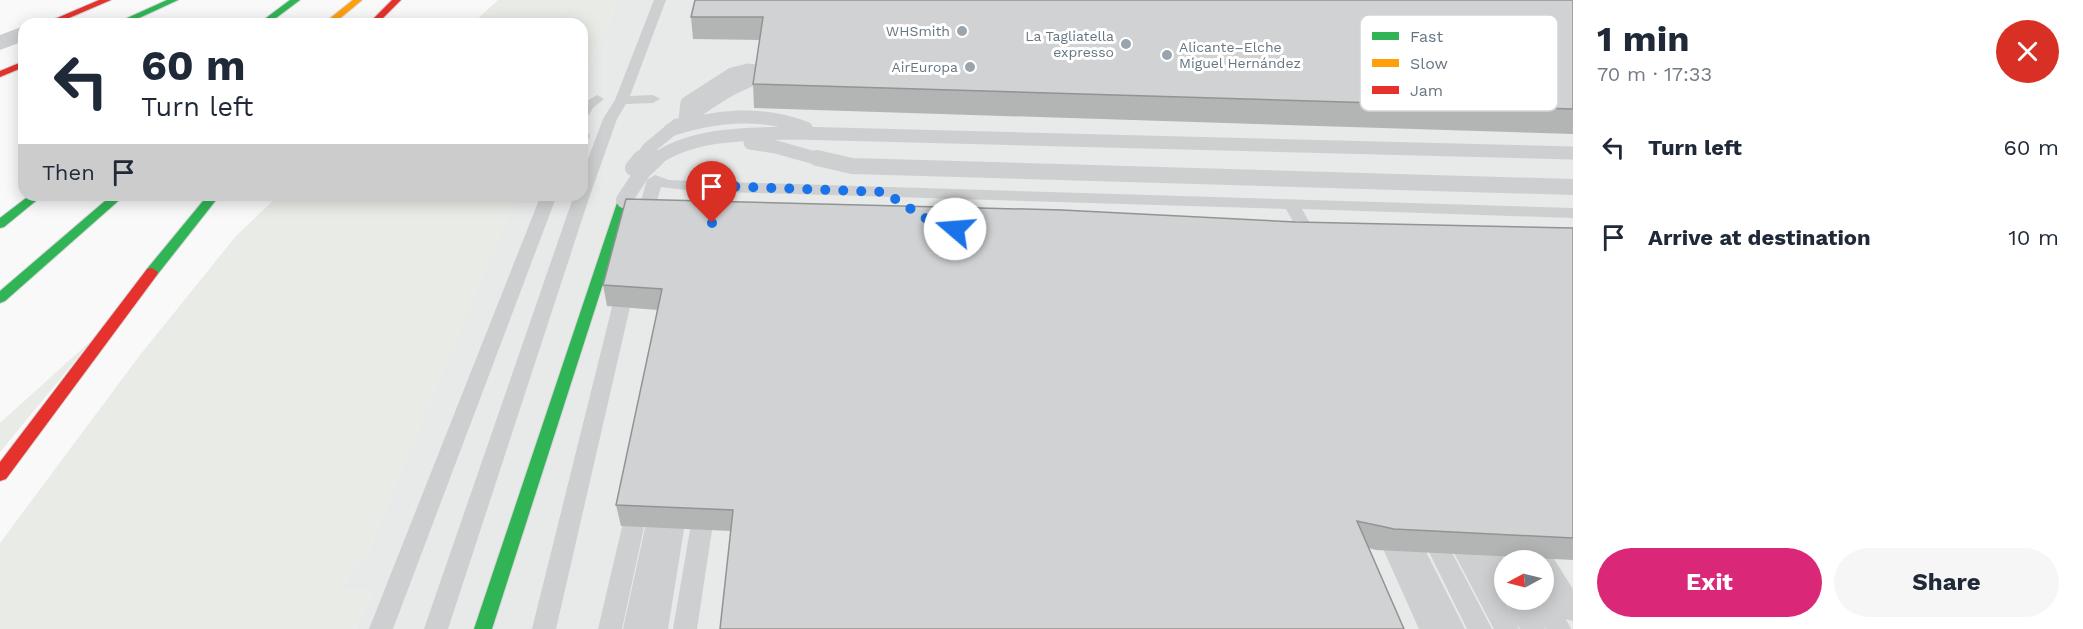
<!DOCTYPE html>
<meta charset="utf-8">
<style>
body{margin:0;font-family:"Work Sans",sans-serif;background:#f6f6f7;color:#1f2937;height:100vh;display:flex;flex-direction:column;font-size:22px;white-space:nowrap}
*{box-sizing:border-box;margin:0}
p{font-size:20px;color:#747a83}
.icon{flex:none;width:33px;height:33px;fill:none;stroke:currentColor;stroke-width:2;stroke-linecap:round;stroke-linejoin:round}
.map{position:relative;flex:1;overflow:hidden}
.sheet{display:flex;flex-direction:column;background:#fff;width:510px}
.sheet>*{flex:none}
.banner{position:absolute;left:18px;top:18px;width:570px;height:183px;border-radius:18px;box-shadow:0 3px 15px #0003;background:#fff;color:#1f2937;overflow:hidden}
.needle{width:39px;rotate:263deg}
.controls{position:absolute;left:1494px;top:550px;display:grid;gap:12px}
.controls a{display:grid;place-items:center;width:60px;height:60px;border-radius:50%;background:#fff;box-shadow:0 3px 15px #0003;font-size:30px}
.pin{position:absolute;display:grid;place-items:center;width:51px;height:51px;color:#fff;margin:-62px -26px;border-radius:50% 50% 50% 0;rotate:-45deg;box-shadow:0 0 6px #0007}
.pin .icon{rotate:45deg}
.me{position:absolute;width:66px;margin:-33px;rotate:288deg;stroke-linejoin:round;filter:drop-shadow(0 0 4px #0008)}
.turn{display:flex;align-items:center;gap:21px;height:126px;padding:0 24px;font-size:27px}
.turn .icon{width:78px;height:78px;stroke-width:2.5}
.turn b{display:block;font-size:42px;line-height:51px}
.then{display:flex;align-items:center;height:57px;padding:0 24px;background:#0003;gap:12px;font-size:22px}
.round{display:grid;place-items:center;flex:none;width:63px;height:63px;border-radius:32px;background:#f6f6f7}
.head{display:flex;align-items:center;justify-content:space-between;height:102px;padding:0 24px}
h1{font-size:36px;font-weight:700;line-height:45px}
.button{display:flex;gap:12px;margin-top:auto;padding:12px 24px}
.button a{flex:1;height:69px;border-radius:36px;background:#db2777;color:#fff;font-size:24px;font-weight:700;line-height:69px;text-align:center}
.button a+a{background:#f6f6f7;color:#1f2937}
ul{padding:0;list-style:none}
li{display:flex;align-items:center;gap:18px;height:90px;padding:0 24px}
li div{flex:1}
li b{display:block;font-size:22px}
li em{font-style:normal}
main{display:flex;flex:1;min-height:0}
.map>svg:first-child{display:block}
.built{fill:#e8e9e9;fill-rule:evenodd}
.green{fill:#e8ebe6}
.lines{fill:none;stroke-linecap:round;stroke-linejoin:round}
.fast-casing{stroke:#d5d6d7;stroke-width:2}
.slow-casing{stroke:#d5d6d7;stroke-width:2}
.jam-casing{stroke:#d5d6d7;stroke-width:2}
.lane{fill:#cecfd0;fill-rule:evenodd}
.street{fill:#cecfd0;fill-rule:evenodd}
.fast{fill:#30b455;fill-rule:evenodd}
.slow{fill:#ff9f0a;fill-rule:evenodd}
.jam{fill:#e5322d;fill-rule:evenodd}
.lane-bridge-far1{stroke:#cecfd0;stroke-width:13}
.lane-bridge{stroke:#cecfd0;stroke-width:16}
.wall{fill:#b3b5b5}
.building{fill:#d0d2d3;stroke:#929394;stroke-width:1.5}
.route{stroke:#1a73e8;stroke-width:10;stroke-dasharray:0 18}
.poi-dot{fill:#99a4ac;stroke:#fff;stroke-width:2}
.labels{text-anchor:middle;stroke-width:6;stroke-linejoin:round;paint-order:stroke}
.far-poi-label{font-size:14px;fill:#657683;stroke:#fff;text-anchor:end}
.key{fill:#fff;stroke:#d1d6da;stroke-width:1.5}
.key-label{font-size:16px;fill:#657683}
</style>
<main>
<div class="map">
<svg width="1573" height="629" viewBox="0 0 1573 629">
<rect width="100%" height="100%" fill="#f9f9f9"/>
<path class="built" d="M 618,0 L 1573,0 L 1573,629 L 355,629 L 373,589 L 339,589 L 366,556 L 517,195 L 582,195 L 582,82 ZM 1504,561 L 1544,561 L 1544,600 L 1504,600 Z"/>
<g class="green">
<polygon points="498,0 618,0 582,82 582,24 472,24"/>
<polygon points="279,195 518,195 366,556 340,588 373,589 355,629 0,629 0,543 140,355 236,236"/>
<polygon points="93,339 0,452 0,423"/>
</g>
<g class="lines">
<defs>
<g id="fast">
<polygon points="167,0 178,0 126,24 114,24"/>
<polygon points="290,0 300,0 268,24 258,24"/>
<polygon points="30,195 43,195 4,227 0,228 0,218"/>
<polygon points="112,195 125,195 5,301 0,303 0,291"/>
<polygon points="208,195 220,195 157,275 147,275 146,272 147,269"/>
<polygon points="624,196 630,200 492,629 474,629 618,200"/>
</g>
<polygon id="slow" points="353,0 362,0 333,24 323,24"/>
<g id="jam">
<polygon points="99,0 111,0 55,24 43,24"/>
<polygon points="392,0 401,0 377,24 368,24"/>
<polygon points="24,61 24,67 0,77 0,71"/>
<polygon points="152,268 158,272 157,275 6,479 0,481 0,462 147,269"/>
</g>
</defs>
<use href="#fast" class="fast-casing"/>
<use href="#slow" class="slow-casing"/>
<use href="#jam" class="jam-casing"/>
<g class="lane">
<polygon points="654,0 666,0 630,96 653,95 660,99 653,103 626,104 617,119 590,195 448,629 424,629 574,195 582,195 582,175 603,119 615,100"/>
<polygon points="597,95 604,99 593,108 587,118 582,119 582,104"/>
<polygon points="582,132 588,133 590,136 588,139 582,140"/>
<polygon points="655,175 669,180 694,181 1573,208 1573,218 1302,209 1321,243 1319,247 1307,247 1286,209 694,191 661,187 651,221 649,225 637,225 635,221 647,180"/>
<polygon points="541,195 557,195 393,629 369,629"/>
<polygon points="621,301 627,303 630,307 556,629 532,629 612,307 615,303"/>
<polygon points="633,517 641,520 644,527 622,629 598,629 622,527 625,520"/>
<polygon points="656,518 665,523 673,519 681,522 684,529 668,629 623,629 645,528 648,521"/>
<polygon points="701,520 709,523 712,530 697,629 673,629 690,530 693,523"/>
<polygon points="1395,541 1405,547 1414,541 1422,544 1465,629 1419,629 1384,551 1387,544"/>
<polygon points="1440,542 1448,545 1492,629 1467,629 1429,552 1432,545"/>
<path d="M 1465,543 L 1473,546 L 1479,556 L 1482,548 L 1490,545 C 1510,552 1504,571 1504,589 L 1496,587 L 1512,614 L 1505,600 L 1544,600 L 1544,590 L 1548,591 L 1544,583 L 1544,561 L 1533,561 L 1536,556 L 1544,553 L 1552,556 L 1573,589 L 1573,621 L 1566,619 L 1571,629 L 1546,629 L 1544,626 L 1545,629 L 1520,629 L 1517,623 L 1519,629 L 1494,629 L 1454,553 L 1457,546 Z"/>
</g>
<polygon class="street" points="24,26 24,41 0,50 0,35"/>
<use href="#fast" class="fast"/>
<use href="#slow" class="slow"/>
<use href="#jam" class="jam"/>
<g class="lane-bridge-far1">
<path d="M 748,70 L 780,74 C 743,76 715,99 685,119 L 687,103 L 732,74 Z"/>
<path d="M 670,130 C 716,115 760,111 806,128"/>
<polyline points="750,143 776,147 822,160"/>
<polyline points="640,160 649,148 677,125"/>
<path d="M 655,160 C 693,132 752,134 797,133 L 1573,153"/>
</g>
<g class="lane-bridge">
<polyline points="817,158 852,166 1573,187"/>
<polyline points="633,168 641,158"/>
<polyline points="624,200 644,170 657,158"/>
</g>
</g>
<g class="wall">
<polygon points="1573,0 1573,134 754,108 753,84 760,40 693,39 691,17"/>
<polygon points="1296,222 1573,228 1573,560 1376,550 1369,548 731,531 621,526 616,505 658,310 607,306 603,285"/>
</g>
<g class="building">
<polygon points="695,0 1573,0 1573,109 753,84 763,17 691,17"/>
<polygon points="626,199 1062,210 1296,222 1573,228 1573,538 1394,529 1357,521 1404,629 720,629 733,510 616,505 662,289 603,285"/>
</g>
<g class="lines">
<polyline class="route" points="712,223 719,186 884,192 930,221 955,229"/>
</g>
<g class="poi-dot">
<circle cx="962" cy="31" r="6"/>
<circle cx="1126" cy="44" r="6"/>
<circle cx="1167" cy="55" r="6"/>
<circle cx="970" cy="67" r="6"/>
</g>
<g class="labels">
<g class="far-poi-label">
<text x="950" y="36">WHSmith</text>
<text x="1114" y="41">La Tagliatella<tspan x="1114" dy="16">expresso</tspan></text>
<text x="1179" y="52" text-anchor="start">Alicante–Elche<tspan x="1179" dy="16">Miguel Hernández</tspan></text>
<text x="958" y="72">AirEuropa</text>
</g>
</g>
<rect x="1360" y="15" width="198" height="96" rx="9" class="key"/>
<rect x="1372" y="32" width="27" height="8" fill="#30b455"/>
<rect x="1372" y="59" width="27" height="8" fill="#ff9f0a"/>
<rect x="1372" y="86" width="27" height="8" fill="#e5322d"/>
<g class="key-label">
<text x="1410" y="42">Fast</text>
<text x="1410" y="69">Slow</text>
<text x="1410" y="96">Jam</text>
</g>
</svg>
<div class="controls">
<a><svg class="needle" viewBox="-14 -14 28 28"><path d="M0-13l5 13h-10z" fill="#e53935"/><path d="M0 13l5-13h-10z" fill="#747a83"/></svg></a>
</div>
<div class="pin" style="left:712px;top:223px;background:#d93025"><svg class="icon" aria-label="arrive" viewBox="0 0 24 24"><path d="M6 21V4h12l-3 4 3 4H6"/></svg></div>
<svg class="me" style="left:955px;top:229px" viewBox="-20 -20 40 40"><circle r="19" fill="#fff"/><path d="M0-13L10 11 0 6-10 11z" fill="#1a73e8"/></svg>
<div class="banner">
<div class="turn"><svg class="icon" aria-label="left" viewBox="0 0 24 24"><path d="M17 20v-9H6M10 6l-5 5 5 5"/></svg><div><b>60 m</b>Turn left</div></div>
<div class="then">Then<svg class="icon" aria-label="arrive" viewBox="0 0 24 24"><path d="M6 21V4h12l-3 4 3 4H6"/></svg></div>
</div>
</div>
<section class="sheet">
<div class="head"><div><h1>1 min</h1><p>70 m · 17:33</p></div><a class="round" style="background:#d93025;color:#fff"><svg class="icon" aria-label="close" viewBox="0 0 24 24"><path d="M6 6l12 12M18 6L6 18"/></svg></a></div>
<ul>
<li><svg class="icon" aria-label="left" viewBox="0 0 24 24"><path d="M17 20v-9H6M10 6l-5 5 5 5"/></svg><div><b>Turn left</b></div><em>60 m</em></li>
<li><svg class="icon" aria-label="arrive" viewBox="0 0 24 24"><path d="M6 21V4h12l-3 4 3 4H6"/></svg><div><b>Arrive at destination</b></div><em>10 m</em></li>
</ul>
<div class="button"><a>Exit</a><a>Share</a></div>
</section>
</main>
